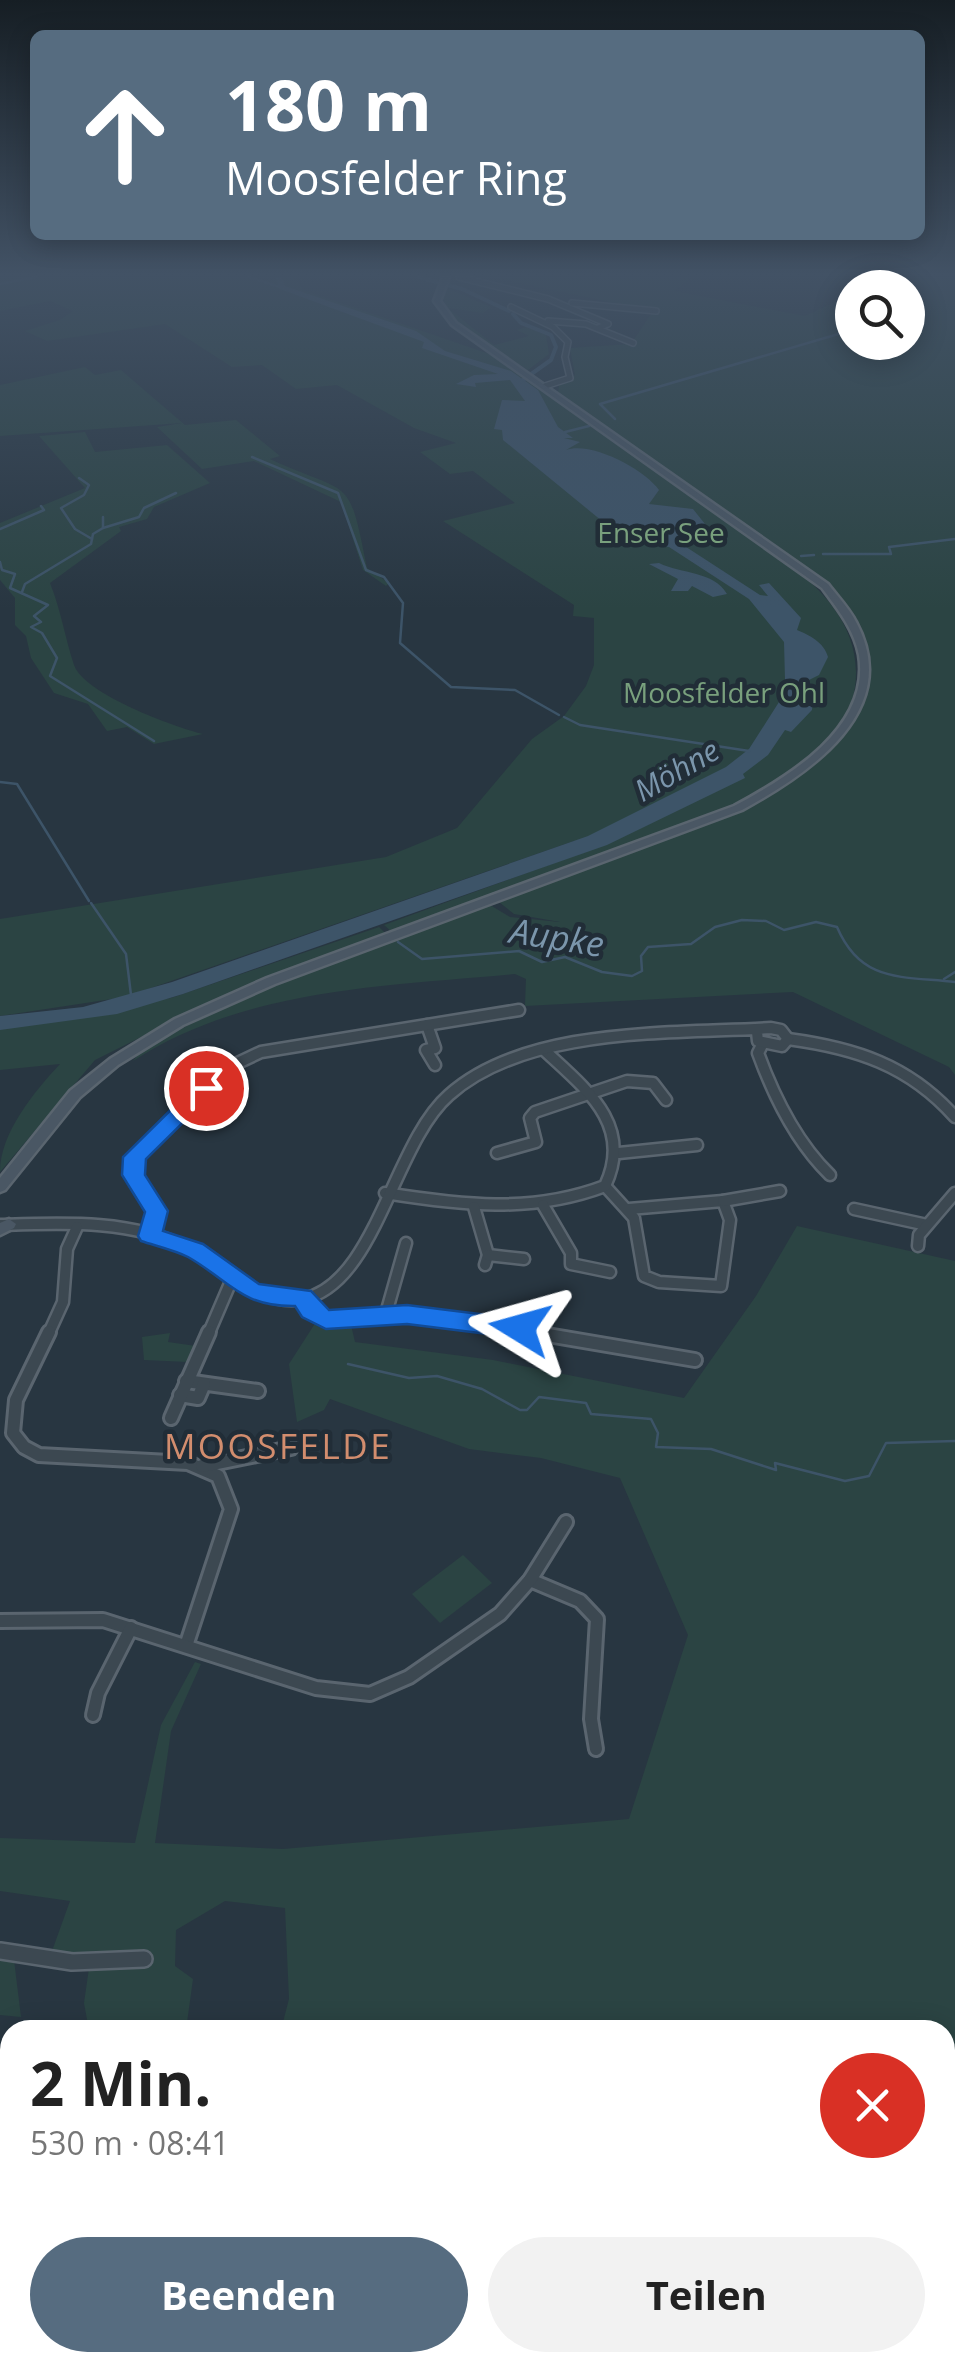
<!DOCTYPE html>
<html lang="de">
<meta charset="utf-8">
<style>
body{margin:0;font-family:"Open Sans",sans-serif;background:#f2f2f2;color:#222;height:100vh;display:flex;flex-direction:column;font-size:38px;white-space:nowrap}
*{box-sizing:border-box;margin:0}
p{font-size:32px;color:#767676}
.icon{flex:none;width:55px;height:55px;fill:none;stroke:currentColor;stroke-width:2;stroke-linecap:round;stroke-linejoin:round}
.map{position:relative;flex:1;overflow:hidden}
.panel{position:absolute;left:0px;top:2020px;width:955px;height:352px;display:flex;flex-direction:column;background:#fff;border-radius:30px 30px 0 0;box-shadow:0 5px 25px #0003}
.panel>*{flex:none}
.hud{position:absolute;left:30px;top:30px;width:895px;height:210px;border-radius:15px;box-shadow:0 5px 25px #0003;background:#566c80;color:#fff;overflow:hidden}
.controls{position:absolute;left:835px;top:270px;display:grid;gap:20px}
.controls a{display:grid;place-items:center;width:90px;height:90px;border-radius:50%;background:#fff;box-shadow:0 5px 25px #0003;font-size:50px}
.pin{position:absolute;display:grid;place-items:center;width:85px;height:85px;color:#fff;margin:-42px;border:5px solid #fff;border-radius:50%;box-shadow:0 2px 10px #0007}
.me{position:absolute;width:110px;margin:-55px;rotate:278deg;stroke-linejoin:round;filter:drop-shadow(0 0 8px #0008)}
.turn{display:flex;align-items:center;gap:35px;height:210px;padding:0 30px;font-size:45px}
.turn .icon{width:130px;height:130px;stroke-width:2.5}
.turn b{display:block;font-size:70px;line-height:85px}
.round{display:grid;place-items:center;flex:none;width:105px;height:105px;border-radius:52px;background:#f2f2f2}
.overview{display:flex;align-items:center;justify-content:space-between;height:170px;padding:0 30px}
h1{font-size:60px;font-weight:700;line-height:75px}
.button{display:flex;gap:20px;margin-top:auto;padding:20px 30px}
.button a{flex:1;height:115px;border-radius:60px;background:#566c80;color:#fff;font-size:40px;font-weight:700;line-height:115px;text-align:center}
.button a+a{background:#f2f2f2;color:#222}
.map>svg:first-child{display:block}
.green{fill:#2b4443}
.water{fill:#3d5468}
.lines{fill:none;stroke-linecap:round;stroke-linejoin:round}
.stream{stroke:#3d5468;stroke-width:2.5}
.canal{stroke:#3d5468;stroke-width:4}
.street-far3-casing{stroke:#5a656f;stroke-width:8}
.street-far2-casing{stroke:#5a656f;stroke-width:15}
.street-far1-casing{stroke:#5a656f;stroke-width:18}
.street-casing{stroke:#5a656f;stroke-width:20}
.secondary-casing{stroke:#5a656f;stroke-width:5}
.street-far3{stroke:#3c4851;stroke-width:5}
.street-far2{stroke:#3c4851;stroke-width:10}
.street-far1{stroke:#3c4851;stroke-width:12}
.street{stroke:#3c4851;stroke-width:15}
.secondary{fill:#4a5764;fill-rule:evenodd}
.route{fill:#1a73e8;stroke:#114b97;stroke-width:2.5}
.labels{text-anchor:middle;stroke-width:9;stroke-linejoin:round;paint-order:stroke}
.far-park-label{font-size:28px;fill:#79a07d;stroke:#212d37}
.far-water-label{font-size:30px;font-style:italic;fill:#7b96ac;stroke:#212d37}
.water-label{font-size:35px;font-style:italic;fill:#7b96ac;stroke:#212d37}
.neighbourhood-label{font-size:35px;letter-spacing:2.5px;fill:#d28d6e;stroke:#212d37}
</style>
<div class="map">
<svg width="955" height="2371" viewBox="0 0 955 2371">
<rect width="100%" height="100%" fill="#283641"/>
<g class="green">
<path d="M 0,277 L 247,277 L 268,285 L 273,277 L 283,282 L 282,277 L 295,277 L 303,290 L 498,357 L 785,560 C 822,590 855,622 856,672 C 857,781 684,825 600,856 C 531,881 461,907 392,932 L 384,925 L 587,851 L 574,841 L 125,997 L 0,1016 L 0,919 L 386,857 L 457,828 L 532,739 L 564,716 L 586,686 L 594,665 L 594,618 L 573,616 L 574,605 L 443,521 L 515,503 L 473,471 L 450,474 L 420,452 L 456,443 L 414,428 L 337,385 L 296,389 L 262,365 L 232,367 L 165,324 L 47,341 L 25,331 L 60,320 L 73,311 L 50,301 L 0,311 Z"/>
<path d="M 492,277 L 692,277 L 674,291 L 805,316 L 852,294 L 852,342 L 908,342 L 908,288 L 866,287 L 887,277 L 955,277 L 955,1075 L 949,1067 L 793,992 L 525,1006 L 526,979 L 515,974 C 387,986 245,988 133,1061 L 143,1049 L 242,997 L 490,905 L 510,917 L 560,922 L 514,914 L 499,902 L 706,822 L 802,772 L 860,703 L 864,650 L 828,588 L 558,392 L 559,386 L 575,375 L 570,348 L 631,344 L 653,311 Z"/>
<path d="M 444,287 L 491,307 L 483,313 L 448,308 L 494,345 L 529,336 L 517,330 L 526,327 L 546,335 L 549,354 L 528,370 C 502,353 434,324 444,287 Z"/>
<path d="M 85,367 L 95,375 L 121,370 L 185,425 L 236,420 L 280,456 L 270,459 C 353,497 348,473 367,568 L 389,583 L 386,586 L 363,570 L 341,502 L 254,461 L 202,469 L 157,427 L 182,423 L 0,436 L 0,385 Z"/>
<path d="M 85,432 L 95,452 L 167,445 L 210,483 L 154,507 L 147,519 L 119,527 L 121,531 L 50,583 C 61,610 65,638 74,665 C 84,694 174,727 203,734 L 154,744 L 127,727 L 107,731 L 88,704 L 54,693 L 31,658 L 26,636 L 15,625 L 15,598 L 0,580 L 0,523 L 85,488 L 39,436 Z"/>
<path d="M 379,927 L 387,935 L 237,989 L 95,1060 L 0,1172 C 0,1133 34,1092 60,1064 L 0,1070 L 0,1025 L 171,998 Z"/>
<polygon points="797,1226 955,1261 955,2371 0,2371 0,2315 10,2312 10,2362 945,2362 945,2030 281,2030 289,1999 285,1908 225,1901 176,1930 175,1966 193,1979 186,2030 89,2030 84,2003 91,1954 52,1951 70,1901 0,1891 0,1838 135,1843 161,1725 195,1662 201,1664 171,1731 155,1843 283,1849 629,1819 688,1635 620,1478 541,1458 469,1449 330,1399 324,1410 297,1422 289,1364 314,1325 351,1325 355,1342 493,1360 684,1398 756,1296"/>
<polygon points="170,1333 168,1342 196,1346 188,1362 144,1360 142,1337"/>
<polygon points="463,1555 492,1583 440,1623 412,1594"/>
<polygon points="0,1957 14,1960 21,2017 0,2015"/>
</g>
<g class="water">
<path d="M 275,277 L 282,277 L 285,286 L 416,331 L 445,351 L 511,371 L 538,390 L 558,427 L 573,438 L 564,438 L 580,442 L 566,450 C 592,441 645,470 659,490 L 649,504 L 693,509 L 705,524 L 678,535 L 680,543 L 760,595 L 768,596 L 759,585 L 769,583 L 801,618 L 797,630 C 809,635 824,642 828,657 L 819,675 L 805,682 L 814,691 L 812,710 L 791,732 L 785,730 L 768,755 L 743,774 L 745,778 L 607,845 L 183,994 L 117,1014 L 0,1030 L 0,1016 L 83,1007 L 172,982 L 588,836 L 726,767 L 749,749 L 779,702 L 785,680 L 784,642 L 749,599 L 669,547 L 617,541 L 602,521 L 503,440 L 502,430 L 494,429 L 502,400 L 525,401 L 510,380 L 475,383 L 476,387 L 456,384 L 474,375 L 498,374 L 422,348 L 424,342 L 280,289 Z"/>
<path d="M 659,563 C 681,574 714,571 727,594 L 713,597 L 692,586 L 688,591 L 671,591 L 678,579 L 649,564 Z"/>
</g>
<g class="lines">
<g class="stream">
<polyline points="249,277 280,287"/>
<polyline points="0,284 36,277"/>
<polyline points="615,419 600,404 852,330"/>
<polyline points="565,432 589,426"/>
<polyline points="252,457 338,493 366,570 384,577 403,603 400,643 451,687 515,690 559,715"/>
<polyline points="79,478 89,485 84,495 61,508 75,529 92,539"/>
<polyline points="103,528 139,517 144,508 176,493"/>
<polyline points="0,529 44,510 41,506"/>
<polyline points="823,554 891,554 889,547 955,539"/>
<polyline points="801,556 814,555"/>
<polyline points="0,562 2,570 15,574 10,588 48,605 34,616 41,622 31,627 42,633 57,658 50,676 154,741"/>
<polyline points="22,592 25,584 91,544 93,534 103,528 103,517"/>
<polyline points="564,717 580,725 749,751"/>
<polyline points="0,782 17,784 89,901"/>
<polyline points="91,903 126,954 131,995"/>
<path d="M 398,942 L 422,959 L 519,951 L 542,962 L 565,957 L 602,972 L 632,976 L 642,971 L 641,956 L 648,947 L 691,944 L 715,927 L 742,920 L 766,921 L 784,930 L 816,922 L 837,927 C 861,983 901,976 955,982"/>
<polyline points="944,979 955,972"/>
<polyline points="348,1364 409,1378 437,1376 482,1389 520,1410 527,1410 539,1397 586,1403 591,1414 651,1419 658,1433 656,1447 711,1449 776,1470 775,1463 845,1481 869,1476 886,1443 955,1441"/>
</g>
<g class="canal">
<polyline points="419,277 462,289 509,311"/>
<polyline points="513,314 521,323 551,335 556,347 551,360 520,382"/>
</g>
<defs>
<g id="street-far3">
<polyline points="459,277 548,299 608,324 598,328"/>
<polyline points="572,303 656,311"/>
<polyline points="511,307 553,327 568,342 565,357 570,378 545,386"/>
<polyline points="548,321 586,324 633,343"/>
</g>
<g id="street-far2">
<polyline points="427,1025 435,1048 426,1050 435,1065"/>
<path d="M 788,1039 C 855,1048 909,1065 955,1117"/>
<path d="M 762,1045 L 758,1053 C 774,1097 796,1142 830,1175"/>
<polyline points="497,1153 536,1142 530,1118 535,1112 627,1081 653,1083 666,1100"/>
<polyline points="619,1153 697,1145"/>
<polyline points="605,1186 634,1218 644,1276 659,1282 721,1286 730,1220 723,1201 629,1209"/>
<path d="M 385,1193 C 461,1205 531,1214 605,1186 C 634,1125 586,1089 544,1050"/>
<polyline points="723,1201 780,1191"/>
<polyline points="543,1205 571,1253 571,1264 610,1272"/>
<polyline points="474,1207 488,1255 485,1265"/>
<polyline points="854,1209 927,1225"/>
<path d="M 0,1225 C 61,1223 132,1219 187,1248 C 221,1265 261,1308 303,1299 C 376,1284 393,1144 449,1095 C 526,1026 674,1034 771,1028 L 781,1030 L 788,1039 L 782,1046 L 758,1041 L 757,1032"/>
<polyline points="150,1235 157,1211 133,1175 135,1157 227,1068 261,1052 519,1010"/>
<polyline points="918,1246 919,1235 955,1193"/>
<polyline points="488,1255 524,1259"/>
<polyline points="302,1297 316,1315 334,1321 428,1315 545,1335"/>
<polyline points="385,1317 406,1243"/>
<polyline points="48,1335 63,1302 67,1249 77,1227"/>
<polyline points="208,1335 232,1279"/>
</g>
<g id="street-far1">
<polyline points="49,1332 16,1400 13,1433 24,1447 39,1455 188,1463 218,1476 231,1509 186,1646"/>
<polyline points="530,1332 695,1360"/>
<polyline points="186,1381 258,1391"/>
<polyline points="180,1395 198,1398 204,1384"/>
<polyline points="171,1418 209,1332"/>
<polyline points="202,1466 291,1448"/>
<polyline points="530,1580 580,1601 597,1619 591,1719 596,1749"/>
<polyline points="0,1621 103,1620 316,1688 370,1694 409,1677 500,1614 530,1580 566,1522"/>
<polyline points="93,1715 98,1693 131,1628"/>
</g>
<g id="street">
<polyline points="0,1951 72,1962 144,1959"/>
<polyline points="0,2188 10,2185"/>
</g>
<g id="secondary">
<path d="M 443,277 L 449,277 L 440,301 L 456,323 L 828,584 C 837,596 849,608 856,622 C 904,711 808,774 742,810 L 275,984 L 183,1025 L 118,1065 L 80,1097 L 5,1190 L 0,1192 L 0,1178 L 70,1091 L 110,1059 L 175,1019 L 267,978 L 734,806 C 788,777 871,728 859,655 C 854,629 837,608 822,588 L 452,325 L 434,301 Z"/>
<polygon points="9,1219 16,1224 14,1228 0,1235 0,1223"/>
</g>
</defs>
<use href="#street-far3" class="street-far3-casing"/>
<use href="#street-far2" class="street-far2-casing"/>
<use href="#street-far1" class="street-far1-casing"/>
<use href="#street" class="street-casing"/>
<use href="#secondary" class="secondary-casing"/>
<use href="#street-far3" class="street-far3"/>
<use href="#street-far2" class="street-far2"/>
<use href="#street-far1" class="street-far1"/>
<use href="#street" class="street"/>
<use href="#secondary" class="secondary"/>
</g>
<linearGradient id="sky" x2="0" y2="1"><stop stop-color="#161e24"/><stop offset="0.45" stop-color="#425265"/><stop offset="1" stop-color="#425265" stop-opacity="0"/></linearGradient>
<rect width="955" height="609" fill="url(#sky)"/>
<path class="route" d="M 206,1081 L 216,1088 L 213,1093 L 146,1159 L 145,1175 L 168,1211 L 163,1231 L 203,1244 L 259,1284 L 311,1291 L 329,1310 L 407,1305 L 520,1319 L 532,1328 L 528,1335 L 520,1338 L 407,1324 L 326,1329 L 302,1317 L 295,1306 C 241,1307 230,1281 188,1257 C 174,1250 156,1246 141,1241 L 138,1236 L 145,1212 L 122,1175 L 123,1157 L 198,1083 Z"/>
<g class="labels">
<g class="far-park-label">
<text x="661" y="543">Enser See</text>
<text x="724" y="703">Moosfelder Ohl</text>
</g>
<g class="far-water-label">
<text transform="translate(677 771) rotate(-30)" y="10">Möhne</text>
</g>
<g class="water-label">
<text transform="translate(557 938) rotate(9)" y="12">Aupke</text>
</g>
<g class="neighbourhood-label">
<text x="278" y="1459">MOOSFELDE</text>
</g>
</g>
</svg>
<div class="controls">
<a><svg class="icon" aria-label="search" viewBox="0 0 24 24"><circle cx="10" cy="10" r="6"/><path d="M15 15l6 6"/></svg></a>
</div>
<div class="pin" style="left:206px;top:1088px;background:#d93025"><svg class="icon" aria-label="arrive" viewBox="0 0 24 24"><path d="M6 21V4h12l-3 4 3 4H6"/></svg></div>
<svg class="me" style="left:520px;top:1328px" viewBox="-20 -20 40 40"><path d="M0-17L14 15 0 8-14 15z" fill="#1a73e8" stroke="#fff" stroke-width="4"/></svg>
<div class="hud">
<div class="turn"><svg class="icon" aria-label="ahead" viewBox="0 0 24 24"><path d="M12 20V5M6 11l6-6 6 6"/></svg><div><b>180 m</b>Moosfelder Ring</div></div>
</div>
<section class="panel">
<div class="overview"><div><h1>2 Min.</h1><p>530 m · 08:41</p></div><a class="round" style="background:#d93025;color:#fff"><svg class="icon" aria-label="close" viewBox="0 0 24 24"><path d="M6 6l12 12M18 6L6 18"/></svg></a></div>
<div class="button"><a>Beenden</a><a>Teilen</a></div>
</section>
</div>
